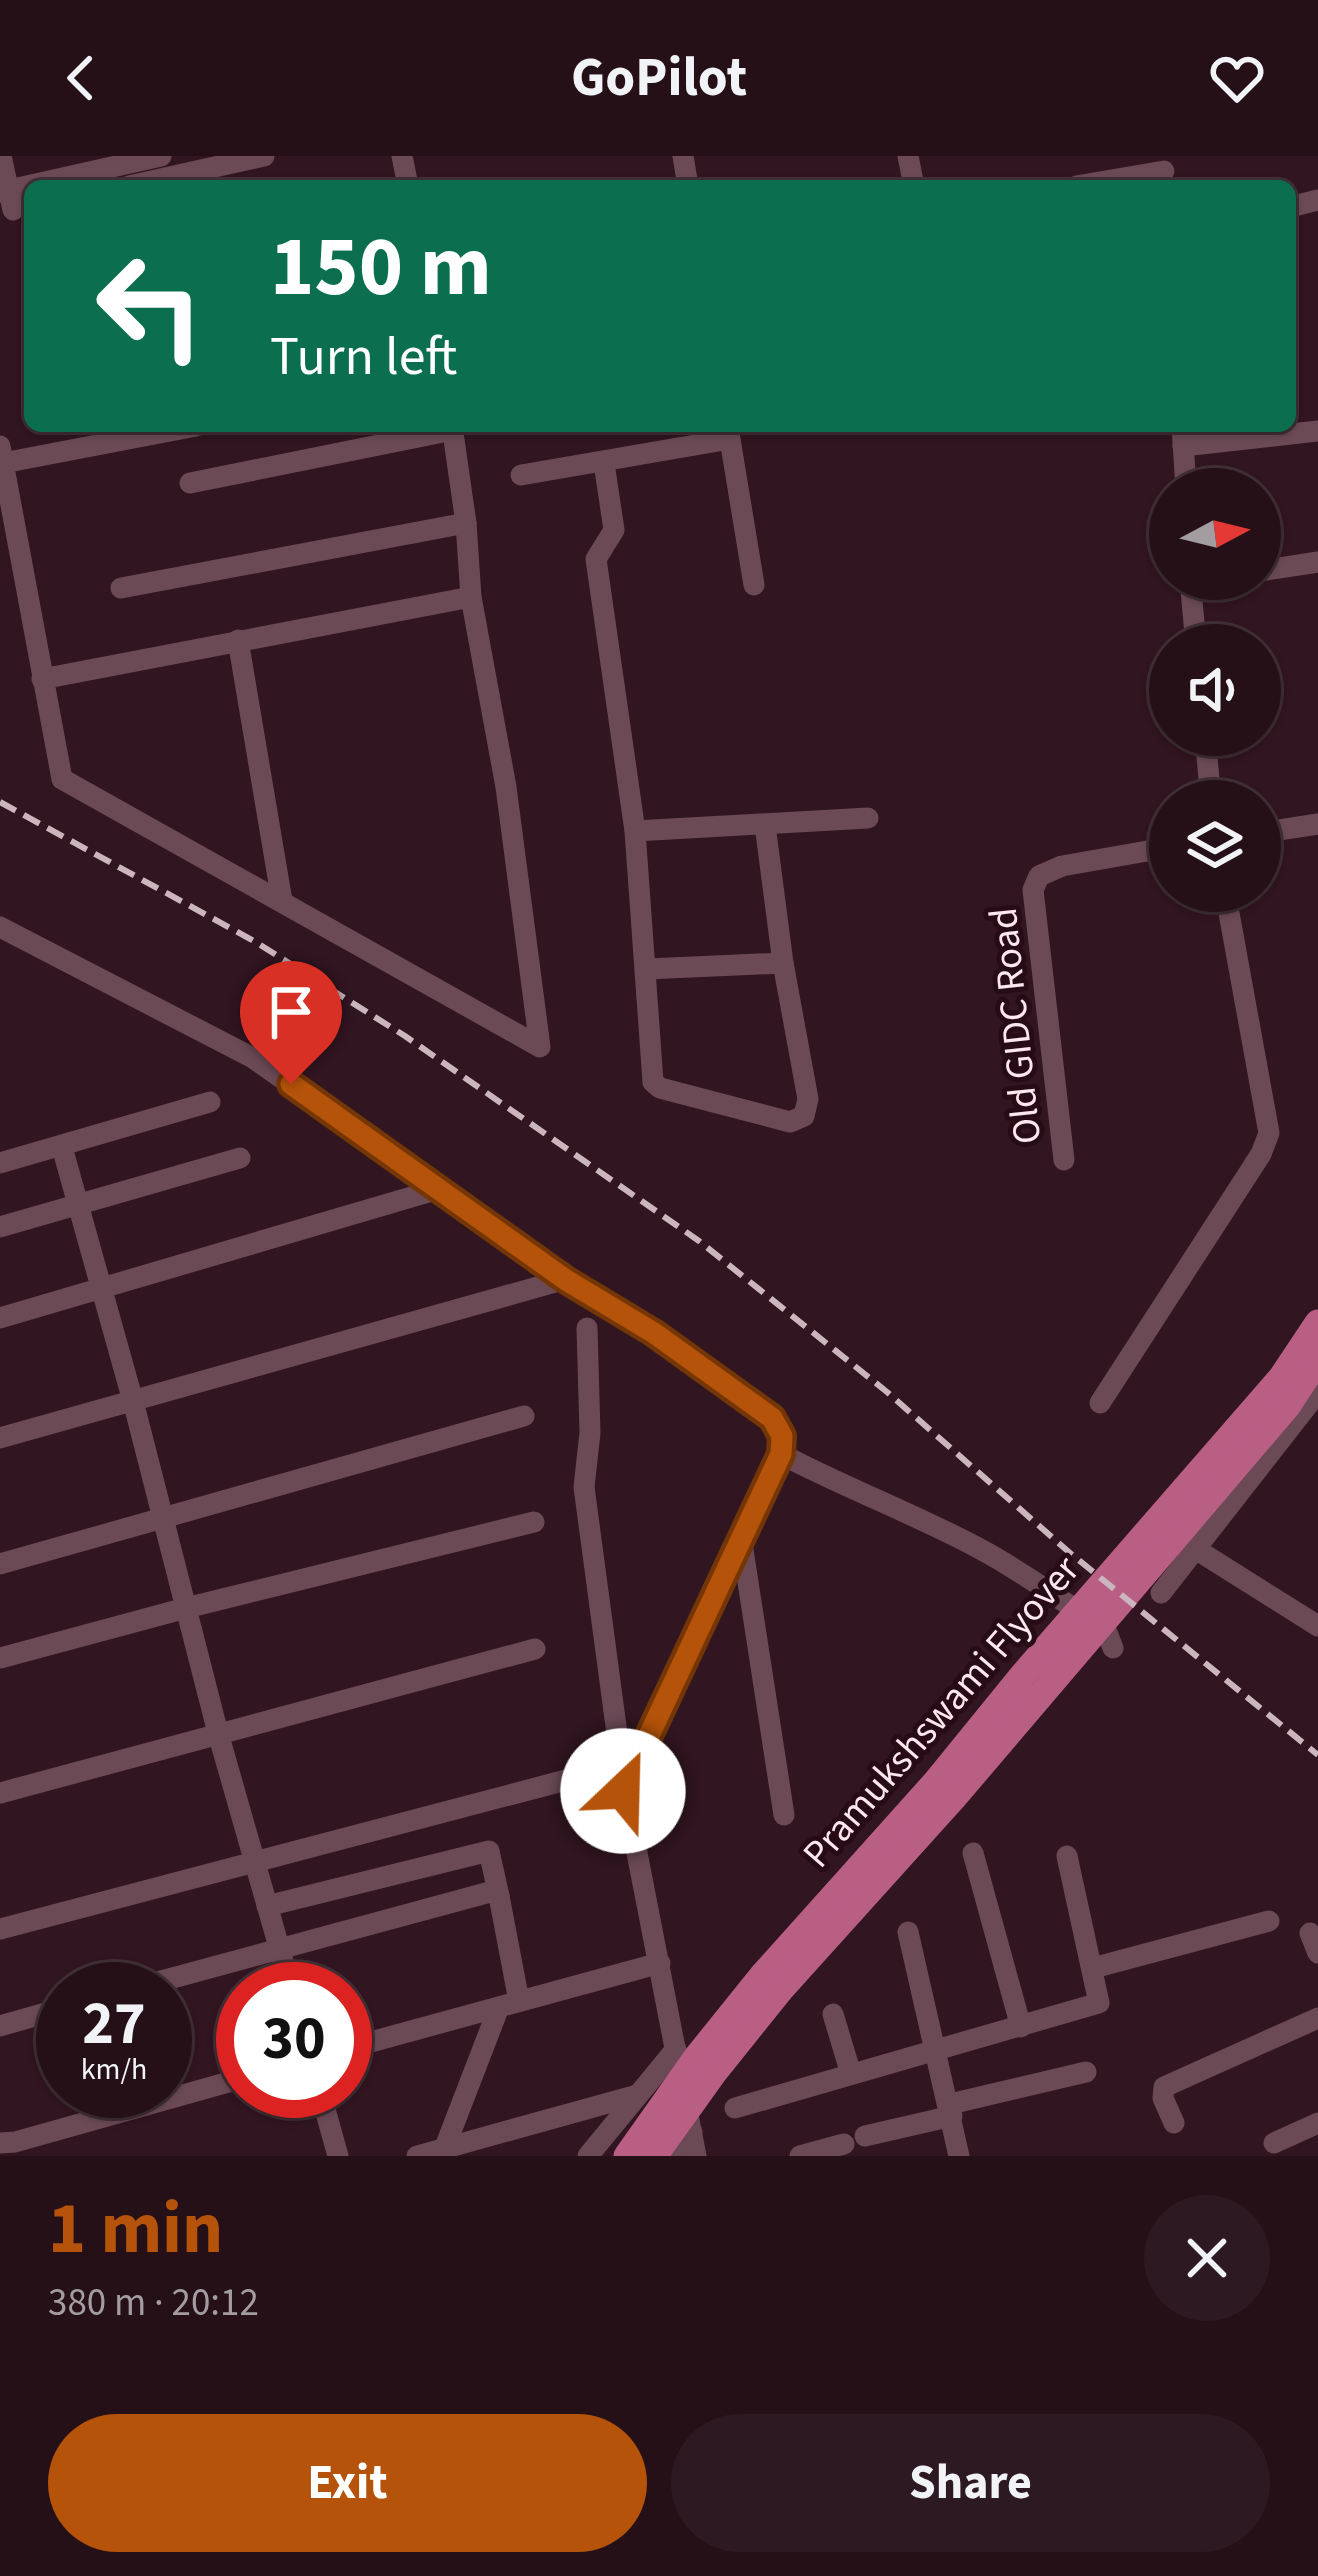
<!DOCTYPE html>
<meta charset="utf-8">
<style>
body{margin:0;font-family:"Source Sans 3",sans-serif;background:#2d1921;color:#f1f3f6;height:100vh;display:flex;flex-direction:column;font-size:45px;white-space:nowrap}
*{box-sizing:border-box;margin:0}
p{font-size:39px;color:#a39da2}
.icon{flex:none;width:66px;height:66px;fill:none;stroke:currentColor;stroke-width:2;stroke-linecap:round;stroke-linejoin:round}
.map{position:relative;height:2000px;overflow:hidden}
.panel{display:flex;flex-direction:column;background:#251018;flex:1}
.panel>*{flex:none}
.hud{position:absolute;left:24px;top:24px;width:1272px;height:252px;border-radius:18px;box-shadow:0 3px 9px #0004,0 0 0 3px #423037;background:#0b6e4f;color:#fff;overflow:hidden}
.needle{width:78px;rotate:83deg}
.buttons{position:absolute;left:1149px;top:312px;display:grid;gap:24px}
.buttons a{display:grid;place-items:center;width:132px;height:132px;border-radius:50%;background:#251018;box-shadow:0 3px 9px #0004,0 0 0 3px #423037;font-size:60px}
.speed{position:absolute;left:36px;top:1806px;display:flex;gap:24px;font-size:60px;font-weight:700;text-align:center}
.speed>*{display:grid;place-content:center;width:156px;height:156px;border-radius:50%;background:#251018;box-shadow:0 3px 9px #0004,0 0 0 3px #423037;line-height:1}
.speed small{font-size:30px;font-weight:400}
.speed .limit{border:18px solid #d22;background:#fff;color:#111}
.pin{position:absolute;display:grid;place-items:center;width:102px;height:102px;color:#fff;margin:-123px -51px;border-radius:50% 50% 50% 0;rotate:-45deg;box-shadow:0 0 12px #0007}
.pin .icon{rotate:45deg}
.me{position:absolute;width:132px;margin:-66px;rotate:24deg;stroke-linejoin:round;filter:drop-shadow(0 0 9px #0008)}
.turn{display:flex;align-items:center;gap:42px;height:252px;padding:0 48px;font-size:54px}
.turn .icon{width:156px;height:156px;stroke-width:2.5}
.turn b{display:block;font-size:84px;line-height:102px}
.round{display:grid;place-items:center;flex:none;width:126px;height:126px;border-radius:63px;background:#2d1921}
.overview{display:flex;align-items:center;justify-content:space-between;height:204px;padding:0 48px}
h1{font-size:72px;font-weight:700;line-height:90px;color:#b45309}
.action{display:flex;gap:24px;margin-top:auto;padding:24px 48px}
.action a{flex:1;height:138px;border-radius:72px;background:#b45309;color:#fff;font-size:48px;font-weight:700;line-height:138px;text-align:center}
.action a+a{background:#2d1921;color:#f1f3f6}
header{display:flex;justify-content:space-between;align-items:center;height:156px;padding:0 48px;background:#251018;font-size:54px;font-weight:700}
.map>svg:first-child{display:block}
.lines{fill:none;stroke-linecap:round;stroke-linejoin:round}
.minor{stroke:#6b4a56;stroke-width:21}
.major{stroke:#b95f84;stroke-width:27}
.rail{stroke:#ccb6be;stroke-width:6;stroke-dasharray:18 9;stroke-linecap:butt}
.route-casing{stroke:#753606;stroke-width:30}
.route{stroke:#b45309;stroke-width:21}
.labels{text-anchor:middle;stroke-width:10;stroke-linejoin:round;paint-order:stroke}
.street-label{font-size:39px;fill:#fbe7ed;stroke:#270c17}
</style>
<header><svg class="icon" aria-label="back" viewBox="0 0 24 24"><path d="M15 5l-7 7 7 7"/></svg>GoPilot<svg class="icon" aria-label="heart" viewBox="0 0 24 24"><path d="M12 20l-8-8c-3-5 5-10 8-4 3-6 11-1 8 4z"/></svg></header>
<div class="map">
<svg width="1318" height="2000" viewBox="0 0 1318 2000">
<rect width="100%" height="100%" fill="#311520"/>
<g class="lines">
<g class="minor">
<polyline points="1,0 13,54"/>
<polyline points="402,0 408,30"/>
<polyline points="683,0 688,30"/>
<polyline points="908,0 914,30"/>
<polyline points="129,30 264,0"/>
<polyline points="1076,30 1164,15"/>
<polyline points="0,36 161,0"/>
<polyline points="1290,51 1318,44"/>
<polyline points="1182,270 1186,333"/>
<polyline points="728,271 754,429"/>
<polyline points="0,290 62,623 540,891 506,631 471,441 466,367 452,270"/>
<polyline points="1183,290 1318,275"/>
<polyline points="3,307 196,270"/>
<polyline points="604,307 614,374 596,403 635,675 653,926 660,932 790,966 804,960 808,943 783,807 765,669"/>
<polyline points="521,319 730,283"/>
<polyline points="190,327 453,274"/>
<polyline points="1260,415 1318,406"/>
<polyline points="1190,423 1196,489"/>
<polyline points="1190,428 1218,423"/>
<polyline points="121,432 466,367"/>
<polyline points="238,484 282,745"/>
<polyline points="42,523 471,441"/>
<polyline points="1205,579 1211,645"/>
<polyline points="635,675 868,662"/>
<polyline points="1260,677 1318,668"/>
<polyline points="0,771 253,902 566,1123 654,1177 772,1262 782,1280 781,1298 624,1630 696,2000"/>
<polyline points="647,813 783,807"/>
<polyline points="62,991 133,1245 218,1577 291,1833"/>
<polyline points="1064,1004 1033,734 1039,720 1062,710 1170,691"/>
<polyline points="0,1007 210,946"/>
<polyline points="0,1071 240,1002"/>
<polyline points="0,1162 442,1032"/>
<polyline points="587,1172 590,1277 584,1331 624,1630"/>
<polyline points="1100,1247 1261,998 1269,977 1225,735"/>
<polyline points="0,1282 566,1123"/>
<path d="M 781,1298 C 847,1333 916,1358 982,1394 C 1025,1417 1065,1447 1106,1474 L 1113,1492"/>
<polyline points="741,1381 784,1659"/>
<polyline points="1194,1392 1318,1470"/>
<polyline points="0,1408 524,1260"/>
<polyline points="1161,1437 1318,1236"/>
<polyline points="0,1502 186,1452 534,1366"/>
<polyline points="0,1637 535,1493"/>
<polyline points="973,1697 1021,1871"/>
<polyline points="267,1750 489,1695 499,1740"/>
<polyline points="0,1773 566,1624"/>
<polyline points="908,1776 959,2000"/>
<polyline points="1310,1777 1318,1797"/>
<polyline points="1093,1812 1269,1765"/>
<polyline points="132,1833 490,1736 499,1740 519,1845"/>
<polyline points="833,1858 851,1918"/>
<polyline points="0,1870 63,1852"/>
<polyline points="345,1893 660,1807"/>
<polyline points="320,1935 338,2000"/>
<polyline points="950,1948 1086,1916"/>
<polyline points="735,1952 1099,1847 1067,1700"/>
<polyline points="1174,1967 1163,1942 1164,1931 1318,1862"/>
<polyline points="865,1980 952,1960"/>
<polyline points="0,1987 15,1986 243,1922"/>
<polyline points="1274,1987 1318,1967"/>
<polyline points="445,1991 499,1851"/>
<polyline points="417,2000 637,1939"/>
<polyline points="588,2000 676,1893"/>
<polyline points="673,2000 692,1976"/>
<polyline points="800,2000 844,1988"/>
</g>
<g class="major">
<polyline points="627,2000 697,1901 763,1819 936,1626 1023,1519 1282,1221 1318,1167"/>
<polyline points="654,2000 715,1915 780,1834 954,1641 1288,1249 1318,1203"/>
</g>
<polyline class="rail" points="0,646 254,785 405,880 699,1085 887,1236 1070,1397 1318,1599"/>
</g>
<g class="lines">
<defs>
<polyline id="route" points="291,928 566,1124 654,1177 772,1262 782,1280 781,1298 623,1635"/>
</defs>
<use href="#route" class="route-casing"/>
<use href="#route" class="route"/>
</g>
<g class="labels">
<g class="street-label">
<text transform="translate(1014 870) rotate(-96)" y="14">Old GIDC Road</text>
<text transform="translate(940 1555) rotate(-49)" y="14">Pramukshswami Flyover</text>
</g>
</g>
</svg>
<div class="buttons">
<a><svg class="needle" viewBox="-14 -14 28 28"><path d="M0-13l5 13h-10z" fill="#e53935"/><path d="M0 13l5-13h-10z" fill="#a39da2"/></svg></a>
<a><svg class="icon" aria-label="sound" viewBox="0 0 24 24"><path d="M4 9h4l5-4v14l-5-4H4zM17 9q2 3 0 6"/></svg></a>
<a><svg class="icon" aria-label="layers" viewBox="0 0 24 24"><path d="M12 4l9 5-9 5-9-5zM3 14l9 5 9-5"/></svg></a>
</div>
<div class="speed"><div>27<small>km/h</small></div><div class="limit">30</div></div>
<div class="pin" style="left:291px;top:928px;background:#d93025"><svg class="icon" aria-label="arrive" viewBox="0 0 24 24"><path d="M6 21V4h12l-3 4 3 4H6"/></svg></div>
<svg class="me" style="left:623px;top:1635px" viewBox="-20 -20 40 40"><circle r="19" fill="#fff"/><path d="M0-13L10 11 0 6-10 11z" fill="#b45309"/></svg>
<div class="hud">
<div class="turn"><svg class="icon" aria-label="left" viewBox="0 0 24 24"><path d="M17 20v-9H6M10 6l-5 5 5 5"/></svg><div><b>150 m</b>Turn left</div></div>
</div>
</div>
<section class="panel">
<div class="overview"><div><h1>1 min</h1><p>380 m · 20:12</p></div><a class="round"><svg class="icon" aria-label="close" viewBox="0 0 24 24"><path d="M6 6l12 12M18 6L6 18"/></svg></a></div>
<div class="action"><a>Exit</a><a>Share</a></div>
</section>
